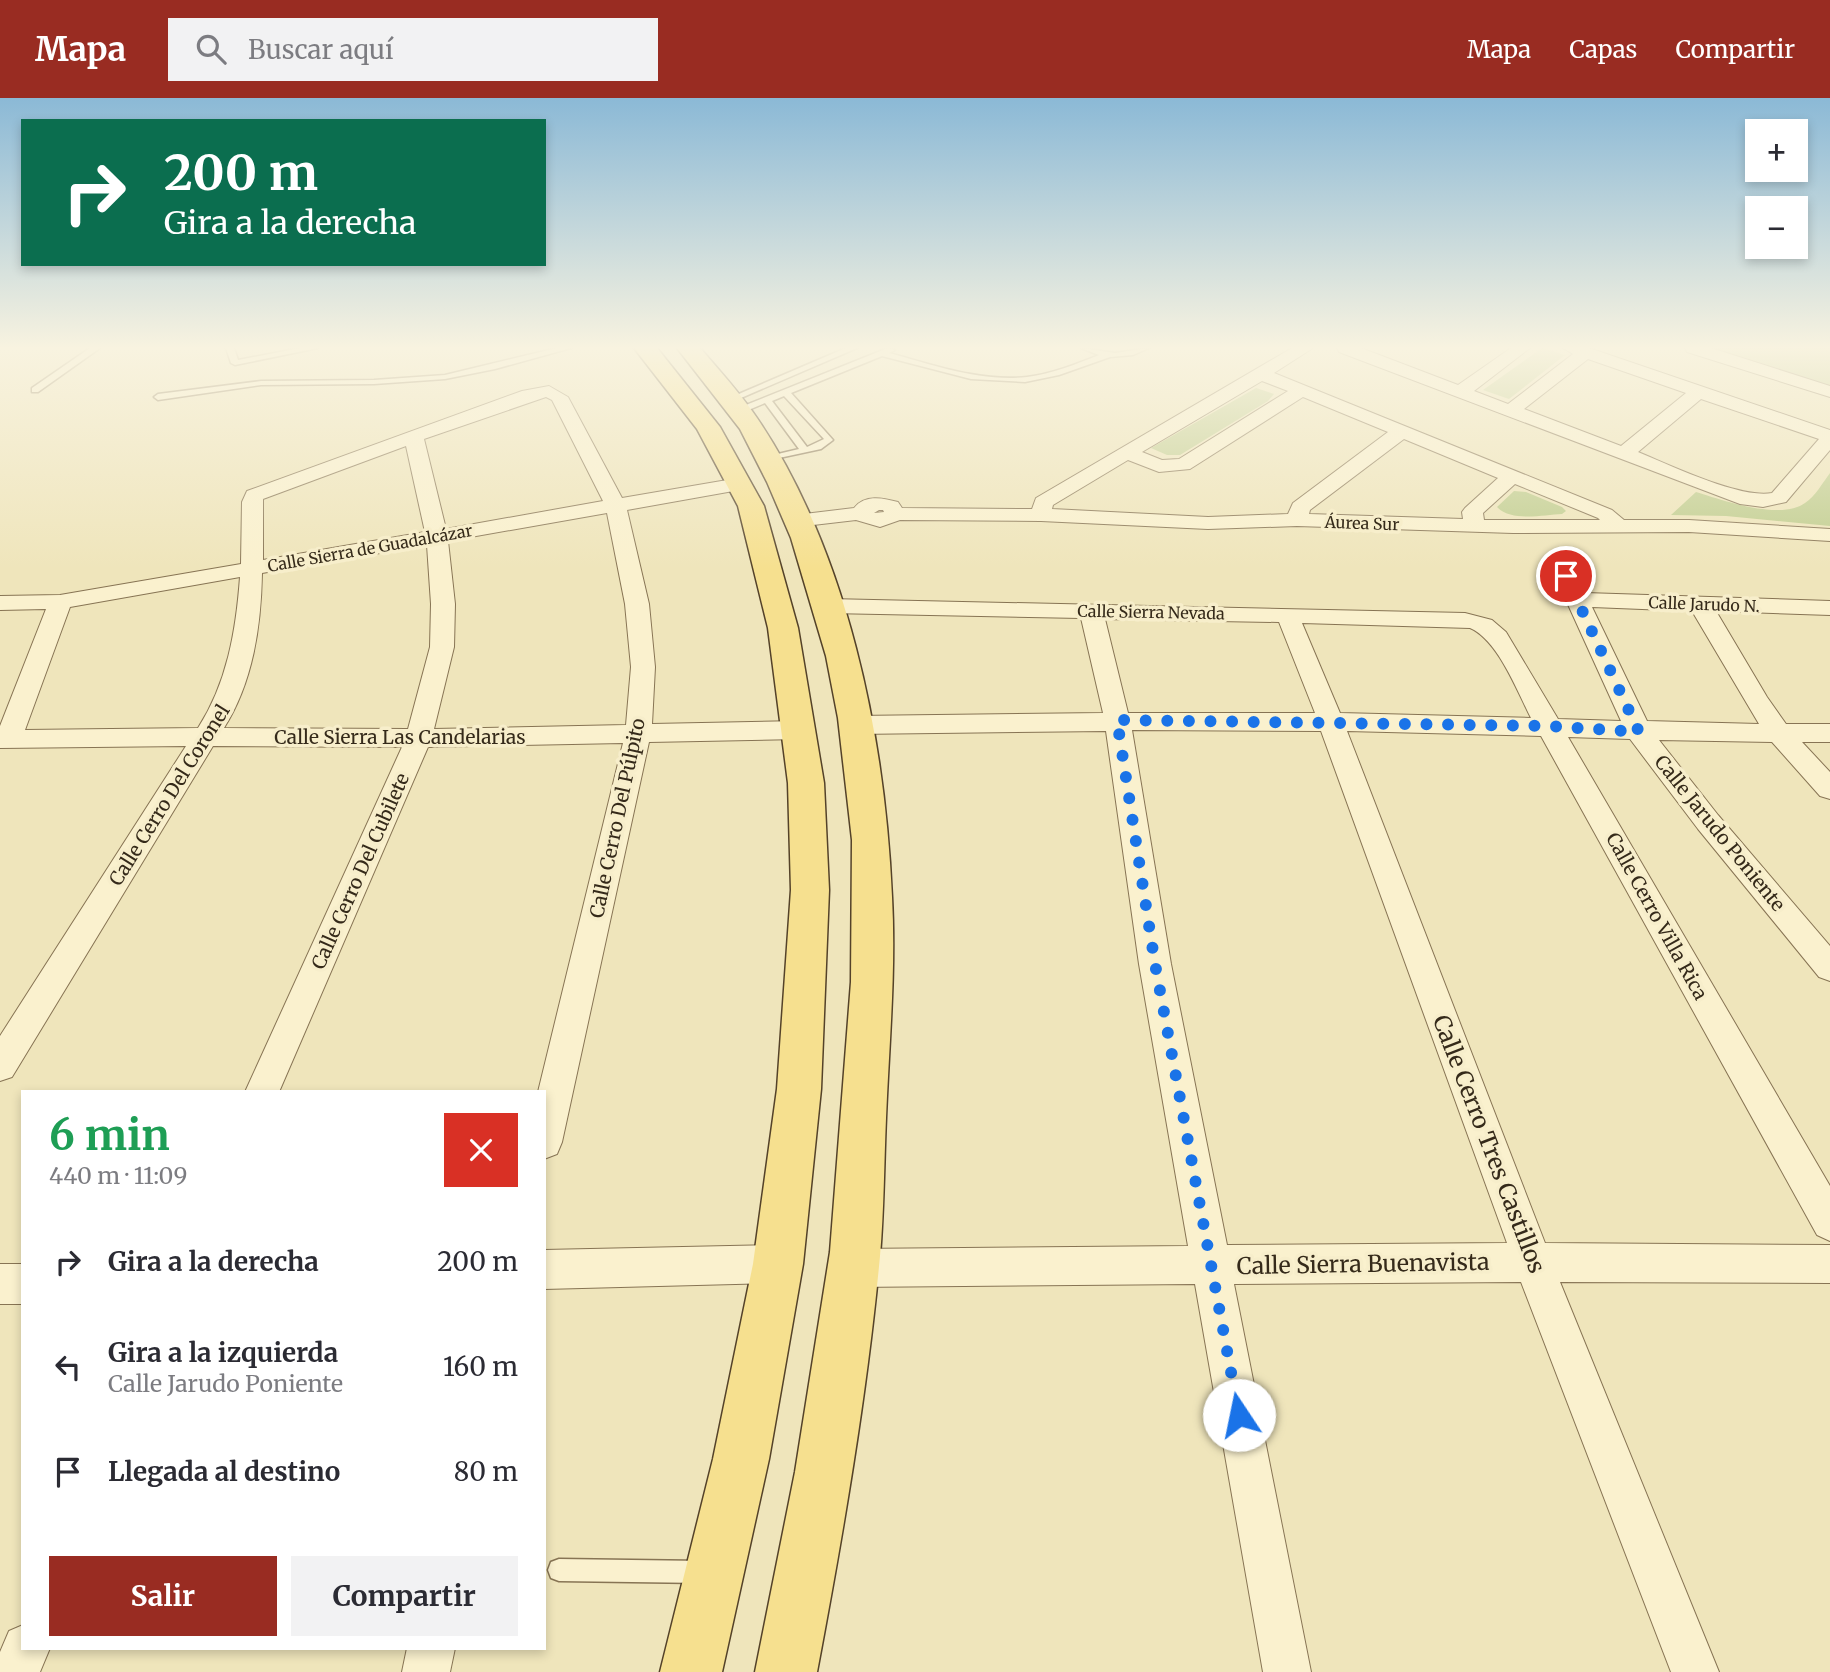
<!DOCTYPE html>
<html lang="es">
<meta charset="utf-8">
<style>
body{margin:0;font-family:Merriweather,serif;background:#f2f2f3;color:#2b2b33;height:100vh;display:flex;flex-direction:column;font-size:26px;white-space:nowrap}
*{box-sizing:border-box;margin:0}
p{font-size:23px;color:#7c7c81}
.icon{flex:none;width:38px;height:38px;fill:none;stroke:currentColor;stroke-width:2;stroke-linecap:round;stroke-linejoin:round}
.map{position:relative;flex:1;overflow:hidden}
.panel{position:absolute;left:21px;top:992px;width:525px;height:560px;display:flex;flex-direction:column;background:#fff;border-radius:0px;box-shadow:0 4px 10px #0003}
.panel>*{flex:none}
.banner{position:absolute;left:21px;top:21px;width:525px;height:147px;border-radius:0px;box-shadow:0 4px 10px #0003;background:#0b6e4f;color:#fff;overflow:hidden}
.tools{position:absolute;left:1745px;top:21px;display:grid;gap:14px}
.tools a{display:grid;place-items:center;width:63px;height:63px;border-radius:0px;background:#fff;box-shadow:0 4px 10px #0003;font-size:35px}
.pin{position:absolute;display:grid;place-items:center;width:60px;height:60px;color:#fff;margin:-30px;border:4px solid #fff;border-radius:50%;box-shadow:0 2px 7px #0007}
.me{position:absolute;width:77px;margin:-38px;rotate:349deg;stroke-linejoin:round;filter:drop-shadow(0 0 5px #0008)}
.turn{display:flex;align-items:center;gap:24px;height:147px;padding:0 28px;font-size:32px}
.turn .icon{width:91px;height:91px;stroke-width:2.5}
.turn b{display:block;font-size:49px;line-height:60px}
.round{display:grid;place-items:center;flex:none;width:74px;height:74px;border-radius:0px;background:#f2f2f3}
.headline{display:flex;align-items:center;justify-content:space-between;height:119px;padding:0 28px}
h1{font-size:42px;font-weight:700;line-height:52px;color:#1e9e55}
.action{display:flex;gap:14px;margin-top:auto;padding:14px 28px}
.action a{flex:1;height:80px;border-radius:0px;background:#992c22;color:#fff;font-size:28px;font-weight:700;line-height:80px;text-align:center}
.action a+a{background:#f2f2f3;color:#2b2b33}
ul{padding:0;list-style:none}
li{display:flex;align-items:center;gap:21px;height:105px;padding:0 28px}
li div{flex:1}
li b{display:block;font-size:26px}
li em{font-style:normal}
header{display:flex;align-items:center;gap:42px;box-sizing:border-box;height:98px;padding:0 35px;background:#992c22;color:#fff}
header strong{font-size:33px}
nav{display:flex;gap:38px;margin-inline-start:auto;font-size:24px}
.search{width:490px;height:63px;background:#f2f2f3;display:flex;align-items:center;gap:18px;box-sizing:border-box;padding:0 24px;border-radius:0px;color:#7c7c81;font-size:26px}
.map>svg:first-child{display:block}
.green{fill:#c0cd8f}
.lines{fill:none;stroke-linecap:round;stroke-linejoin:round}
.service-casing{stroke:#877454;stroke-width:3}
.minor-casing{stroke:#877454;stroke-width:2}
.primary-casing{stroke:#544229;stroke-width:3}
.service{fill:#faf1ce;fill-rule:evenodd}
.minor{fill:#faf1ce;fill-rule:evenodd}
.primary{fill:#f6e08f;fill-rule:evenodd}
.route{stroke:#1a73e8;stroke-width:12;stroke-dasharray:0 21.6}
.labels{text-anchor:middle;stroke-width:7;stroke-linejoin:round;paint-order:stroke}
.far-street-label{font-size:16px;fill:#352a1a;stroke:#f7eecb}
.street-label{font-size:19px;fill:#352a1a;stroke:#f7eecb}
.near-street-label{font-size:23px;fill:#352a1a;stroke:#f7eecb}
</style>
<header>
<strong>Mapa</strong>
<div class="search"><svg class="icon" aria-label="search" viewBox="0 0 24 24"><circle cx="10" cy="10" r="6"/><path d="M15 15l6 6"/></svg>Buscar aquí</div>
<nav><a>Mapa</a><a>Capas</a><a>Compartir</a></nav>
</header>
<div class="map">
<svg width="1830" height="1574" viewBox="0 0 1830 1574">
<rect width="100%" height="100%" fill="#efe5bb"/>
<g class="green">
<polygon points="1542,250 1565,257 1509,301 1483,292"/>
<polygon points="1712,250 1830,250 1830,288"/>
<polygon points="1256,290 1274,296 1268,303 1180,357 1167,357 1151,350"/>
<path d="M 1830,375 L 1830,428 L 1726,418 L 1671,417 L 1696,394 C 1722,402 1780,423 1805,405 C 1815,399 1823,384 1830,375 Z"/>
<path d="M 1514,393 L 1526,394 L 1562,409 L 1566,413 L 1562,416 C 1543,417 1511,424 1497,409 Z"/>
</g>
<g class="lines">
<defs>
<g id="service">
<polygon points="90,250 100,250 38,294 32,294 32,290"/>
<polygon points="226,250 234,250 238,262 300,250 318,250 235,267 231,265"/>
<polygon points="557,250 571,250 495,271 445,281 374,286 261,287 158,302 154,299 158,296 261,283 374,282 445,277"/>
<polygon points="846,250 857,250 734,303 727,301"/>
<path d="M 888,250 L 895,252 L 889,255 C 934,267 980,284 1027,279 C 1052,276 1076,266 1099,257 L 1081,250 L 1115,255 L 1149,250 L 1133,257 L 1110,259 L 1059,277 L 1025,284 L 971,281 L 882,258 L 791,295 L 833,342 L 821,351 L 765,363 L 765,359 L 799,351 L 765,305 L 739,316 L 736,315 L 736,311 ZM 784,298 L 824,341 L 807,349 L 772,303 Z"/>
<polygon points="559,1461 704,1463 712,1466 715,1474 712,1482 704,1485 559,1483 551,1480 548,1472 551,1464"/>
</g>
<g id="minor">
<path d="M 1292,250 L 1313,250 L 1274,275 L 1612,412 L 1624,422 L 1689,422 L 1830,431 L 1830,443 L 1689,434 L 1513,435 L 1297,428 L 1208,431 L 1041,423 L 900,422 L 880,429 L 856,422 L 796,429 L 789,427 L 785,423 L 789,419 L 796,417 L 854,410 C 865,396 883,400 898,404 L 902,410 L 1032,411 L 1036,400 ZM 1262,283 L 1288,293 L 1179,361 L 1162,362 L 1142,354 ZM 1303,299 L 1388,334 L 1293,405 L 1288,416 L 1208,419 L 1052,411 L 1053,407 L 1128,362 L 1159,374 L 1190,371 ZM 1404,341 L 1498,380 L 1465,410 L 1462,414 L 1463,421 L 1309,416 L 1310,412 ZM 1515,386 L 1598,420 L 1600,422 L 1484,422 L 1483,415 ZM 879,412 L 883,412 L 884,414 L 874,415 Z"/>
<path d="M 1337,250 L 1361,250 L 1458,287 L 1511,250 L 1530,250 L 1474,293 L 1508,306 L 1573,256 L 1563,250 L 1589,250 L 1830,332 L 1830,352 L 1786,404 L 1763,409 L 1740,406 L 1339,254 ZM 1588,261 L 1686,295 L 1621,348 L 1524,311 ZM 1701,301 L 1819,341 L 1772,395 C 1740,401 1670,367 1638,354 Z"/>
<polygon points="1685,250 1711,250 1830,288 1830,299 1687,254"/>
<path d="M 549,288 L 568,299 L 622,400 L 739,380 L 746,382 L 749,386 L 746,390 L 739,392 L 627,412 L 649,506 L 655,569 L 652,626 L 800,623 L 809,626 L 813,632 L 809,638 L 800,641 L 649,644 L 562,1044 L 557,1056 L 544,1061 L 544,994 L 538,994 L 623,645 L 428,649 L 279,994 L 245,994 L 402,649 L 213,648 L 12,979 L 0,983 L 0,938 L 186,648 L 0,650 L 0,628 L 46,511 L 0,512 L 0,498 L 60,497 L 241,466 L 242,404 L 247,393 L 522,293 ZM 546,299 L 552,302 L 603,403 L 446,431 L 424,341 ZM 406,348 L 425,434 L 263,462 L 263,401 ZM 607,415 L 625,506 L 631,569 L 626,627 L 434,631 L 454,549 L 455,506 L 448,443 ZM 427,447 L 431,506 L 430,549 L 408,631 L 224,630 C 253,584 261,529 262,475 ZM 240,479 C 236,533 227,585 198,630 L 25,632 L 70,509 Z"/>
<path d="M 1566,471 L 1574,473 L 1585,495 L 1830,503 L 1830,517 L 1716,513 L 1767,599 L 1786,626 L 1830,626 L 1830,644 L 1802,644 L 1830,674 L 1830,701 L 1820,698 L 1772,644 L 1659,642 L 1718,717 L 1830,848 L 1830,883 L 1819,879 L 1698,731 L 1630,641 L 1568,639 L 1830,1088 L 1830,1143 L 1817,1137 L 1541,638 L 1347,633 L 1545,1145 L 1830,1147 L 1830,1185 L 1560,1184 L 1719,1574 L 1671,1574 L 1521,1184 L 1234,1186 L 1311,1574 L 1263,1574 L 1195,1186 L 853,1189 L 839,1184 L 834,1170 L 839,1156 L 853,1151 L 1188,1148 L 1139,866 L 1106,633 L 855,636 L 846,633 L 842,627 L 846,621 L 855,618 L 1103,615 L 1081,520 L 829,515 L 821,513 L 817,508 L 821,503 L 829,501 L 1465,515 L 1492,522 L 1506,534 L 1558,621 L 1621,623 L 1555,478 L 1558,473 ZM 1592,509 L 1692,513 L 1759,626 L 1647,623 ZM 1105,521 L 1279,524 L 1315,615 L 1128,615 ZM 1302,525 L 1470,530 C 1498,542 1517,593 1531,620 L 1340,615 ZM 1132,632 L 1321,633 L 1507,1145 L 1227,1147 L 1171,866 Z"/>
<polygon points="778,1147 792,1152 797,1166 792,1180 778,1185 544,1191 544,1152"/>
<rect x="0" y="1166" width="23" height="40"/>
<polygon points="23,1527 23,1550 50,1550 40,1574 0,1574 0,1554 9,1533"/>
<polygon points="407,1550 455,1550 450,1574 402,1574"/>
</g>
<g id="primary">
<polygon points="634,250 657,250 720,329 764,408 798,530 824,685 829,792 821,991 803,1166 769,1361 722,1574 660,1574 713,1361 753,1166 777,991 791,792 788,685 768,530 738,408 697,331"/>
<path d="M 677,250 L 700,250 C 720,273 740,295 757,320 C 848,455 885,639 892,799 C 896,873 889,946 886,1020 C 884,1066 884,1112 880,1158 C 867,1297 843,1436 817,1574 L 755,1574 L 795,1374 L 830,1154 L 851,884 L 852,742 L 838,620 L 826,558 L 791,440 L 767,384 L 740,331 Z"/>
</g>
</defs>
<use href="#service" class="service-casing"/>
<use href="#minor" class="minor-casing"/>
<use href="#primary" class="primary-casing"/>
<use href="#service" class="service"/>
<use href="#minor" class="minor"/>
<use href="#primary" class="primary"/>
</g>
<linearGradient id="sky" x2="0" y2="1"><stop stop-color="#8bb9d6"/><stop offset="0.53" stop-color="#f8f3e0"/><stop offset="1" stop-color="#f8f3e0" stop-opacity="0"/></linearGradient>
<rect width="1830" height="471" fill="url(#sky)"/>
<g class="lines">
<polyline class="route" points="1239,1317 1155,866 1117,622 1549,628 1639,634 1566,478"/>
</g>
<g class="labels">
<g class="far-street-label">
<text transform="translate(1362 425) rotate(2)" y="6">Áurea Sur</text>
<text transform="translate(370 450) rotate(-10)" y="6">Calle Sierra de Guadalcázar</text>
<text transform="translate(1704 506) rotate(2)" y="6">Calle Jarudo N.</text>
<text transform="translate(1151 514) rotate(1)" y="6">Calle Sierra Nevada</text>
</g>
<g class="street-label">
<text x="400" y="646">Calle Sierra Las Candelarias</text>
<text transform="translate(169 697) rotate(-58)" y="7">Calle Cerro Del Coronel</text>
<text transform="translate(617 720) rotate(-78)" y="7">Calle Cerro Del Púlpito</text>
<text transform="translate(1720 735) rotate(51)" y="7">Calle Jarudo Poniente</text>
<text transform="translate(360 773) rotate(-66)" y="7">Calle Cerro Del Cubilete</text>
<text transform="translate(1657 818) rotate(61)" y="7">Calle Cerro Villa Rica</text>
</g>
<g class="near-street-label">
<text transform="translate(1489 1046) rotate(69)" y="8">Calle Cerro Tres Castillos</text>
<text transform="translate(1363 1166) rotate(-1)" y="8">Calle Sierra Buenavista</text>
</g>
</g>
</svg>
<div class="tools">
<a>+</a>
<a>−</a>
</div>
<div class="pin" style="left:1566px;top:478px;background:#d93025"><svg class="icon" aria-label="arrive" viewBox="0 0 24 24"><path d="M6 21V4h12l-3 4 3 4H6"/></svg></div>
<svg class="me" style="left:1239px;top:1317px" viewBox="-20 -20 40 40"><circle r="19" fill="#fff"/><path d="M0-13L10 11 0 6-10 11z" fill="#1a73e8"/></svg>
<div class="banner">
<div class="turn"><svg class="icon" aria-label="right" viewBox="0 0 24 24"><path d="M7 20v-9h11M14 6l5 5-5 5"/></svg><div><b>200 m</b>Gira a la derecha</div></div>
</div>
<section class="panel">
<div class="headline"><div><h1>6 min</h1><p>440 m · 11:09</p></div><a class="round" style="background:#d93025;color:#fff"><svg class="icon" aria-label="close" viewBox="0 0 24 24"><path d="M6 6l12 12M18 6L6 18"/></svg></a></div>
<ul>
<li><svg class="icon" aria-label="right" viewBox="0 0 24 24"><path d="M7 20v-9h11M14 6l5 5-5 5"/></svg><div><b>Gira a la derecha</b></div><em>200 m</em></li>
<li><svg class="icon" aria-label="left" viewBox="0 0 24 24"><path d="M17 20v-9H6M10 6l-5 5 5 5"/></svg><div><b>Gira a la izquierda</b><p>Calle Jarudo Poniente</p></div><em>160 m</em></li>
<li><svg class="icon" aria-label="arrive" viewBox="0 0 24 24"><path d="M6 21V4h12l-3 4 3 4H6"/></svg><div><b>Llegada al destino</b></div><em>80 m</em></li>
</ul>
<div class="action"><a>Salir</a><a>Compartir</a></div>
</section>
</div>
